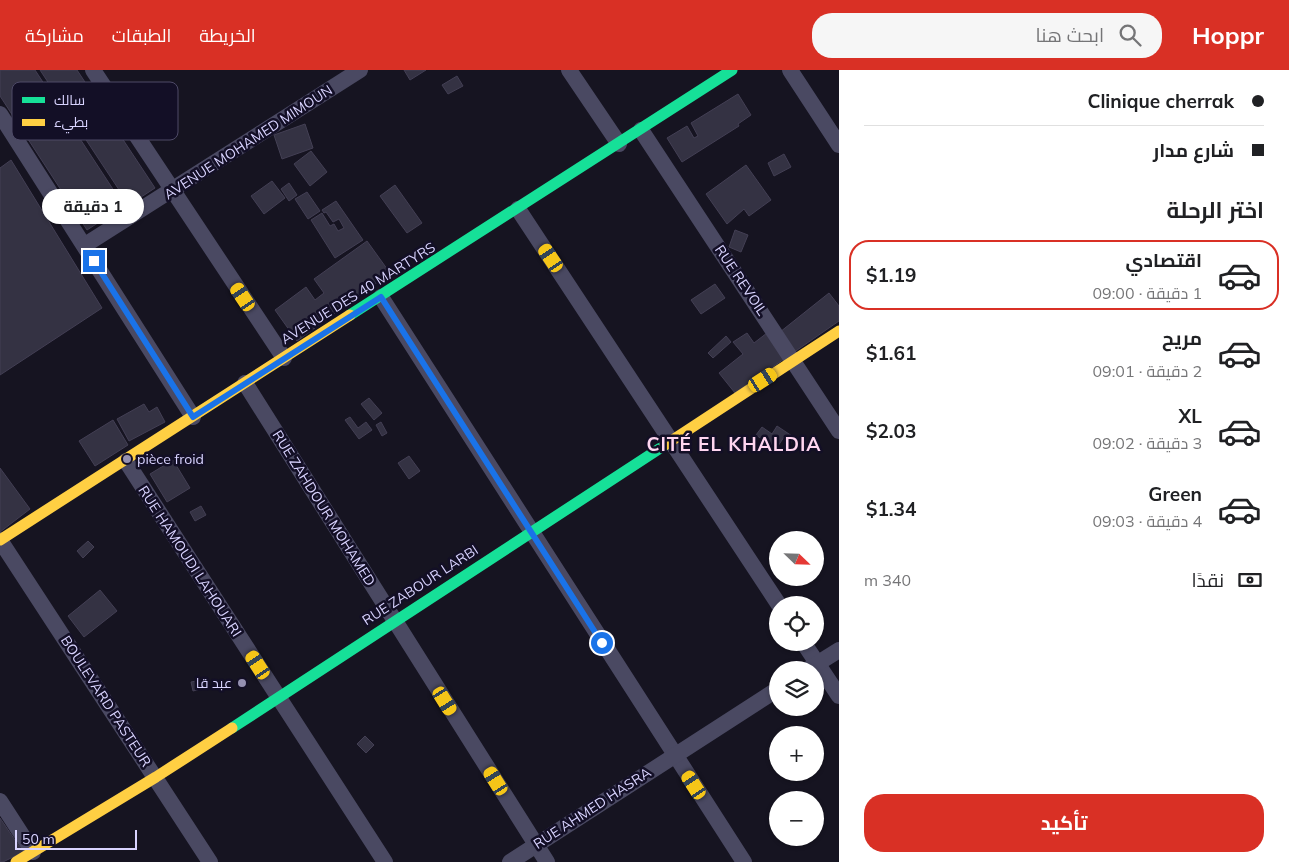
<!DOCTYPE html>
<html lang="ar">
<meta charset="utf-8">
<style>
body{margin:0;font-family:Mulish,Cairo,sans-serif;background:#f6f6f6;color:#202124;direction:rtl;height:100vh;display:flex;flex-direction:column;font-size:19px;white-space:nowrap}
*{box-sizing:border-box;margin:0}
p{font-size:16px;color:#757577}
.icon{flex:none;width:28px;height:28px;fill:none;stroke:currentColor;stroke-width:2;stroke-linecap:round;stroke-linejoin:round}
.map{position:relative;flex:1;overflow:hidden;direction:ltr}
.side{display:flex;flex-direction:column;background:#fff;width:450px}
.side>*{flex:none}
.top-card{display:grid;align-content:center;height:110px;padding:0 25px;background:#fff}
.needle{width:32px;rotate:113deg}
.controls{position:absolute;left:769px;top:461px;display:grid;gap:10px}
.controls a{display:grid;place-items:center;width:55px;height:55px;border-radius:50%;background:#fff;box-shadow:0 1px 4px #0004;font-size:25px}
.scale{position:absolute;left:15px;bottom:12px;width:122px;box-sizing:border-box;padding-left:5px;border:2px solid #d9d4ff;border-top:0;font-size:14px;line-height:18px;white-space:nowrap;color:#d9d4ff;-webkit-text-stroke:4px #130f26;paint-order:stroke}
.end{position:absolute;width:22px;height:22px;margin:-11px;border:6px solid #1a73e8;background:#fff;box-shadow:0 0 0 2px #fff}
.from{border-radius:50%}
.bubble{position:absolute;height:35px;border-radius:18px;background:#fff;box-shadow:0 1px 4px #0004;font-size:16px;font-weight:700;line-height:35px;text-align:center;direction:rtl}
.car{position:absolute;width:15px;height:30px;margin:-15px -8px;border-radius:6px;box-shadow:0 0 4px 1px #0007;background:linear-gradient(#f5c518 24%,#345 0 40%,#f5c518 0 76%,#345 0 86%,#f5c518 0)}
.top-card b{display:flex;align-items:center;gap:18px;height:48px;font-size:19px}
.top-card b+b{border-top:1px solid #e0e0e0}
.top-card i{width:12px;height:12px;background:#202124}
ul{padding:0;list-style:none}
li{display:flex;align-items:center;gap:15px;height:70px;margin:0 10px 8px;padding:0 15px;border:2px solid transparent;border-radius:20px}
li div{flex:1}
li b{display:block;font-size:19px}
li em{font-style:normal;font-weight:700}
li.on{border-color:#d93025}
li>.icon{width:45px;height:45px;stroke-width:1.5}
h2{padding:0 25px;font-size:22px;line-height:60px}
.pay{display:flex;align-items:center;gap:12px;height:55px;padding:0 25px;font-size:19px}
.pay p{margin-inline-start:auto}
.cta{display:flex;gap:10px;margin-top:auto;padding:10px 25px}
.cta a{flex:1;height:58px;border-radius:20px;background:#d93025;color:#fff;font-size:20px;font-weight:700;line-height:58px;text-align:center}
header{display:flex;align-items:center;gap:30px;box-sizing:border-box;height:70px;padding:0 25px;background:#d93025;color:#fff}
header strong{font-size:24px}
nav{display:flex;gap:28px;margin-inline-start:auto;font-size:18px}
.search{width:350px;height:45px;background:#f6f6f6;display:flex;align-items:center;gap:12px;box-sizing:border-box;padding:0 18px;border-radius:20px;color:#757577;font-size:19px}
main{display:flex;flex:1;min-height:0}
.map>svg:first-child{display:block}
.building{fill:#343243;stroke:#433f54}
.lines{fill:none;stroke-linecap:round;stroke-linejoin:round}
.street{stroke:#4a4962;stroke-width:16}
.fast{stroke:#16e098;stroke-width:11}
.slow{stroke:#ffcf43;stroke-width:11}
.route{stroke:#1a73e8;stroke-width:6}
.poi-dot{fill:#9591b1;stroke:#130f26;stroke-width:2}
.labels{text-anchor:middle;stroke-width:5;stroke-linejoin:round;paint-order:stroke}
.street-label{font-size:14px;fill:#d9d4ff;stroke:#130f26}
.poi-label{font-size:14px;fill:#d9d4ff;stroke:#130f26;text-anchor:start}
.district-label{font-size:19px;font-weight:bold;letter-spacing:1px;fill:#ffd6f0;stroke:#130f26}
.key{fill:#130f26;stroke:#4e4a67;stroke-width:1}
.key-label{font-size:14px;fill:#d9d4ff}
</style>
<header>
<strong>Hoppr</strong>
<div class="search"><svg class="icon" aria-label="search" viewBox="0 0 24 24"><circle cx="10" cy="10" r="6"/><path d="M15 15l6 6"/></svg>ابحث هنا</div>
<nav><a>الخريطة</a><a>الطبقات</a><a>مشاركة</a></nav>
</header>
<main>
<section class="side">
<div class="top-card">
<b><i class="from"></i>Clinique cherrak</b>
<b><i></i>شارع مدار</b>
</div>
<h2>اختر الرحلة</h2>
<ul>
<li class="on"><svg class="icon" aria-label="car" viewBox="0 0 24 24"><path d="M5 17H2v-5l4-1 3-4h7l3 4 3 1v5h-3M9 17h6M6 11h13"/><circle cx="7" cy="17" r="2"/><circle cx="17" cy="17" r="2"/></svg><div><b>اقتصادي</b><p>1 دقيقة · 09:00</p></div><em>$1.19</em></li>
<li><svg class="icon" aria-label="car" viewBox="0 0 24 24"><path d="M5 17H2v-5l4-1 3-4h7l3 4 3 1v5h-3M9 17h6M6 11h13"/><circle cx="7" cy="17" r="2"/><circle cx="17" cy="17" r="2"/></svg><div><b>مريح</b><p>2 دقيقة · 09:01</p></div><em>$1.61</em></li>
<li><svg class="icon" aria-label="car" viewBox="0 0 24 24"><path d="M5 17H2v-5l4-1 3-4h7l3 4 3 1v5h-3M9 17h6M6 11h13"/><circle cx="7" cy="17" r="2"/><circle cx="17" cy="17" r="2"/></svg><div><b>XL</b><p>3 دقيقة · 09:02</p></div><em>$2.03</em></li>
<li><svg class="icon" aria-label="car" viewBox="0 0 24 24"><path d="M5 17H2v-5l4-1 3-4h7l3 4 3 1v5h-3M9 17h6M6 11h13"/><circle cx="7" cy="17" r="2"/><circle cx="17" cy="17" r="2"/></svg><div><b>Green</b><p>4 دقيقة · 09:03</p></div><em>$1.34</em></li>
</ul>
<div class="pay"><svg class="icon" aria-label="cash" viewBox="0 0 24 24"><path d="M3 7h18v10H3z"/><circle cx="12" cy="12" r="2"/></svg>نقدًا<p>340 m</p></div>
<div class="cta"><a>تأكيد</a></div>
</section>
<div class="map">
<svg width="839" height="792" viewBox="0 0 839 792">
<rect width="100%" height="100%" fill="#161421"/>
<!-- building -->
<g class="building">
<path d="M0,0H35L124,136L87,160L0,26Z"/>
<path d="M40,0H77L155,118L129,135Z"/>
<path d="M404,0H426L410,10Z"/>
<path d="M457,6L463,16L448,24L442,15Z"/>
<path d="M738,24L751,45L738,54L739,56L682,92L667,68L687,56L694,68L698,66L691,53Z"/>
<path d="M305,54L313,78L282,89L274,65Z"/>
<path d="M311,81L327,102L310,116L294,94Z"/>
<path d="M784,84L791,97L774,106L768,93Z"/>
<path d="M11,90L102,238L0,305V98Z"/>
<path d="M746,95L771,130L749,146L744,139L727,154L706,124Z"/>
<path d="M272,111L285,128L264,144L251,126Z"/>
<path d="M289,113L297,125L289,131L281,119Z"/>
<path d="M395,115L422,153L407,163L380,126Z"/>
<path d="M307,122L320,141L308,149L295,129Z"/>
<path d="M336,131L363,170L335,188L311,150L322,143L330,156L334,154L338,161L344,158L339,149L333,152L326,142L324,143L322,140Z"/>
<path d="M735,160L748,165L741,182L729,177Z"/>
<path d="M367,171L390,203L297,271L275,240L306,217L315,230L324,223L314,209Z"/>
<path d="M715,214L725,228L701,244L691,230Z"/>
<path d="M829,223L839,236V251L735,323L719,303L743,284L733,272L747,263L754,273L776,256L780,262Z"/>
<path d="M726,266L731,272L713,288L708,283Z"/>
<path d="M369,328L382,343L374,350L361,334Z"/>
<path d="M144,334L149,342L157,337L165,352L129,371L117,349Z"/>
<path d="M350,347L358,358L366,352L372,360L359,369L345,350Z"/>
<path d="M113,350L128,375L95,396L79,371Z"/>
<path d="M381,352L387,363L382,366L376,355Z"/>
<path d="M777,356L795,368L792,372L784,367L776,379L756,365L762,357L772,364Z"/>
<path d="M409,386L420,401L409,409L398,393Z"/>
<path d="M173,390L190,418L167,432L150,404Z"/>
<path d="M0,398L30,439L0,462Z"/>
<path d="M201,436L206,445L195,451L190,442Z"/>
<path d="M88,471L94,477L83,488L77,481Z"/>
<path d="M100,520L117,541L84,567L68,546Z"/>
<path d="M206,609L208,617L193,621L191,612Z"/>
<path d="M365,666L374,675L366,683L357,674Z"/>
<path d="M0,748L23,782L3,792H0Z"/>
</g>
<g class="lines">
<!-- street -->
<g class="street">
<path d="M93,0L284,288"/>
<path d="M569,0L619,74"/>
<path d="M790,0L839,75"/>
<path d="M0,44L193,347"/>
<path d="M641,60L839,361"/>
<path d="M518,139L779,535"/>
<path d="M85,175L360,0"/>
<path d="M381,227L744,792"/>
<path d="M245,313L547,792"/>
<path d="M126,391L385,792"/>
<path d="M0,470L210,792"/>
<path d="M803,572L839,626"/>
<path d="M807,600L839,580"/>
<path d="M0,731L33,782"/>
<path d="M510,792L778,619"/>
</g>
<!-- fast -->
<g class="fast">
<path d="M350,245L732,0"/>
<path d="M232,658L665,375"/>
</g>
<!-- slow -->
<g class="slow">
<path d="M665,375L839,261"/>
<path d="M0,470L350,245"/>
<path d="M16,792L156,707L232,658"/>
</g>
</g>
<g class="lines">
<!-- route -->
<path class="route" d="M94,191L193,347L381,227L602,573"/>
</g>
<!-- markers -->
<g class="poi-dot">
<circle cx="127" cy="389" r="5"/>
<circle cx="242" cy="613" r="5"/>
</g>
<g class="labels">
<!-- street labels -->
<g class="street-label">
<text transform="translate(248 72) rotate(-33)" y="5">AVENUE MOHAMED MIMOUN</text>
<text transform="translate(741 210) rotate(56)" y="5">RUE REVOIL</text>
<text transform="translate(358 223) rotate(-32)" y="5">AVENUE DES 40 MARTYRS</text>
<text transform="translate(324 438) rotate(58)" y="5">RUE ZAHDOUR MOHAMED</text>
<text transform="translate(190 491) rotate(57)" y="5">RUE HAMOUDI LAHOUARI</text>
<text transform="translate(420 515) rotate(-33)" y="5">RUE ZABOUR LARBI</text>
<text transform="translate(106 631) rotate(57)" y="5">BOULEVARD PASTEUR</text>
<text transform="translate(592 738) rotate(-33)" y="5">RUE AHMED HASRA</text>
</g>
<!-- poi labels -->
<g class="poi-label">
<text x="137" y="394">pièce froid</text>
<text x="232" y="618" text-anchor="end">عبد قا</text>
</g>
<!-- district labels -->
<g class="district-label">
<text x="734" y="381">CITÉ EL KHALDIA</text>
</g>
</g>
<!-- legend -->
<rect x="12" y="12" width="166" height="58" rx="8" class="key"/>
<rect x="22" y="27" width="23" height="6" fill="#16e098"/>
<rect x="22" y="49" width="23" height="7" fill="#ffcf43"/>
<g class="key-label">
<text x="54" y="35">سالك</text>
<text x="54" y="57">بطيء</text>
</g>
</svg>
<div class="controls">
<a><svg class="needle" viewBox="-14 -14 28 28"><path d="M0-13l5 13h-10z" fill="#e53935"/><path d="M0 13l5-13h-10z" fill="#757577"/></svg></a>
<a><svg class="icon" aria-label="locate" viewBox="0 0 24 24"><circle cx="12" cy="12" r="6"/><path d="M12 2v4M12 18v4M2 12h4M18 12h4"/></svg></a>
<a><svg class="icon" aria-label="layers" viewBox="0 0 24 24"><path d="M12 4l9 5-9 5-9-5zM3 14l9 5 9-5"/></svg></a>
<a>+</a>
<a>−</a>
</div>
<div class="scale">50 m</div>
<i class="end from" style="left:602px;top:573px"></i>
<i class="end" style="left:94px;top:191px"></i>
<div class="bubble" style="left:42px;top:119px;width:102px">1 دقيقة</div>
<i class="car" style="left:551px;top:188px;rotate:326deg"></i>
<i class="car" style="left:243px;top:227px;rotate:326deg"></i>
<i class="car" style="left:763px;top:310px;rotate:57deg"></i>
<i class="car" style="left:258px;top:595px;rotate:327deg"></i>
<i class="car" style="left:445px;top:631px;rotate:148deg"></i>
<i class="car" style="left:496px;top:711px;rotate:328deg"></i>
<i class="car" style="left:694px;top:715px;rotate:327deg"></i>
</div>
</main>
